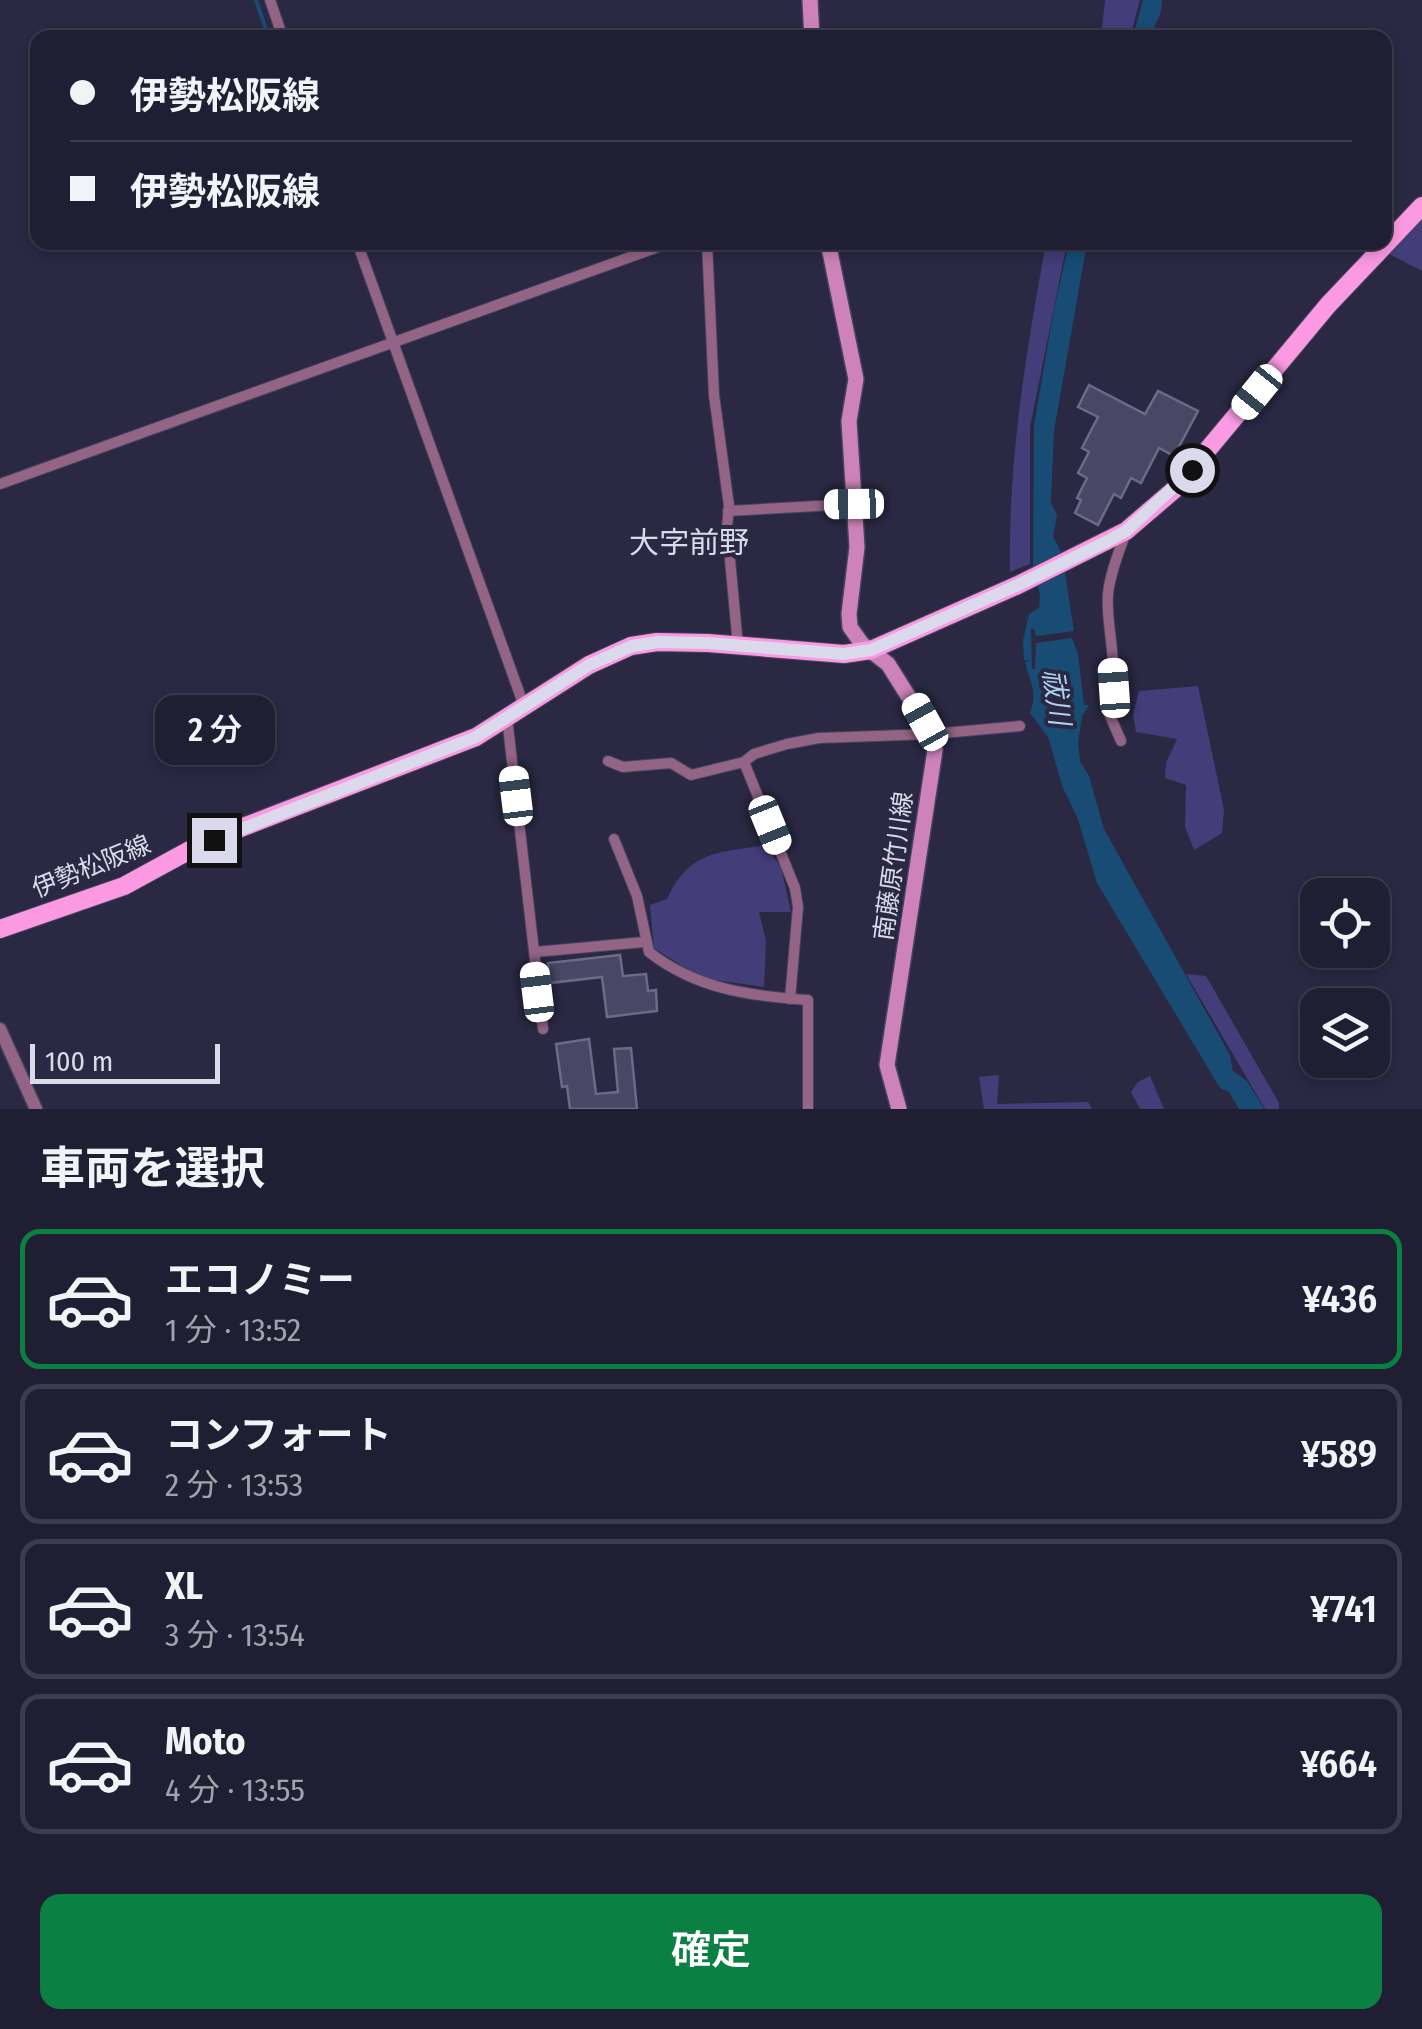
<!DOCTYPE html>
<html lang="ja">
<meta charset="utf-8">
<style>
body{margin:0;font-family:"Fira Sans Condensed","Noto Sans JP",sans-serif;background:#2d2b3e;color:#f1f3f6;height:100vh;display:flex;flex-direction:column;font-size:38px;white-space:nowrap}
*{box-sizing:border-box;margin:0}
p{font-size:32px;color:#a2a2ac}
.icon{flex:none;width:55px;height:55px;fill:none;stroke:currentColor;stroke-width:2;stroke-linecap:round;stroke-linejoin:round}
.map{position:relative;height:1109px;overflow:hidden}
.details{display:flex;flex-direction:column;background:#201e32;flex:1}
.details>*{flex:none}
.hud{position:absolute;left:30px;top:30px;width:1362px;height:220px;border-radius:20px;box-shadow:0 5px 15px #0003,0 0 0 2px #3d3c4d;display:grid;align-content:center;height:220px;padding:0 40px;background:#201e32}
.tools{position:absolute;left:1300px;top:878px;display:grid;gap:20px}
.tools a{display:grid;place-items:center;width:90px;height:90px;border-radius:20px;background:#201e32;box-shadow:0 5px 15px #0003,0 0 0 2px #3d3c4d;font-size:50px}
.scale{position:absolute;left:30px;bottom:25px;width:190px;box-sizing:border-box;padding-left:10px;border:5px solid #dadaec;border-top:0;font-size:28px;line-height:35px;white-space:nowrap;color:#dadaec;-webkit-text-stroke:8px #2a2843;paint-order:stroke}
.end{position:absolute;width:45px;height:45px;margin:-22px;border:12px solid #dadaec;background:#111;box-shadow:0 0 0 5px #111}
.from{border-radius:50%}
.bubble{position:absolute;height:70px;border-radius:20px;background:#201e32;box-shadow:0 5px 15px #0003,0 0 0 2px #3d3c4d;font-size:32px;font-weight:600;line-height:70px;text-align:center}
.car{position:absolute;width:30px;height:60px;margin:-30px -15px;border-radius:12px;box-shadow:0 0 8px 2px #0007;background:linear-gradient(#fff 24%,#345 0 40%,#fff 0 76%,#345 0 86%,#fff 0)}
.hud b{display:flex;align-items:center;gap:35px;height:95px;font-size:38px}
.hud b+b{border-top:2px solid #3d3c4d}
.hud i{width:25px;height:25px;background:#f1f3f6}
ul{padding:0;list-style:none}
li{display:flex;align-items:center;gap:30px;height:140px;margin:0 20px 15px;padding:0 20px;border:5px solid #3d3c4d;border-radius:20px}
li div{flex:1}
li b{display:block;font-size:38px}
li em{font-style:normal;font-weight:600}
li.on{border-color:#0b8043}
li>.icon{width:90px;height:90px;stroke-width:1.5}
h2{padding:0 40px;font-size:45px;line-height:120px}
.primary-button{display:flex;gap:20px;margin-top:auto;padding:20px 40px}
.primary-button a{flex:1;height:115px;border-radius:20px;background:#0b8043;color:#fff;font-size:40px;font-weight:600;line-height:115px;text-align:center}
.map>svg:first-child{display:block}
.green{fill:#433d79}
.water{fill:#184c75}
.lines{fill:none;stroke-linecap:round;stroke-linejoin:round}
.stream{stroke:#184c75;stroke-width:4}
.building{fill:#484764;stroke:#6b6a89;stroke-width:2.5}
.minor-casing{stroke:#46445e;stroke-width:12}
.tertiary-casing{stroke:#46445e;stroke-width:15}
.secondary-casing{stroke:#46445e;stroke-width:18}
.primary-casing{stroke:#46445e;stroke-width:20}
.minor{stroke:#936486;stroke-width:10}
.tertiary{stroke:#936486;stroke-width:12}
.secondary{stroke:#cd83ba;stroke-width:15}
.primary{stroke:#fb9ae2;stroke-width:18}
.route{stroke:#dadaec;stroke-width:12}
.labels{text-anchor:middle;stroke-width:8;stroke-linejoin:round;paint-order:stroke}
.street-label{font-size:25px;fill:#dadaec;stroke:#2a2843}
.water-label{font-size:28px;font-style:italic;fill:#afd0ef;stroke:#2a2843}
.quarter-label{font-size:30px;fill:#dadaec;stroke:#2a2843}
</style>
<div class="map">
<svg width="1422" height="1109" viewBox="0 0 1422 1109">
<rect width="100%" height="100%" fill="#2a2843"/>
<!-- green -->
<g class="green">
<path d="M1105,0H1140L1130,37H1101Z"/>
<path d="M1422,215V271L1387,253Z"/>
<path d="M1046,243H1067L1030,427V564L1010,572C1008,460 1026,352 1046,243Z"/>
<path d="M1198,686L1224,810L1222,833L1194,850L1185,827L1186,785L1165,778L1166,763L1177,739L1136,732L1133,715L1139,691Z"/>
<path d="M765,845L781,867L791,912H759L766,941L764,987L701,978L654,948L650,905L667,899C690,850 717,853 765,845Z"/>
<path d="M1186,974L1206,976L1279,1103V1109H1265Z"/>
<path d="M999,1075L997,1104L1088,1102L1092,1109H984L979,1077Z"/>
<path d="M1150,1076L1164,1109H1140L1131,1092L1138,1082Z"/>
</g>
<!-- water -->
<g class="water">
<path d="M1143,0H1162L1161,12L1150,37H1133Z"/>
<path d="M1069,243H1087L1054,431L1051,503L1057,515L1053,536L1062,554L1074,631L1036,636L1034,629H1031L1032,669H1035L1036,643L1072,638L1078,654L1084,705H1089L1082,716L1078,743L1080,761L1089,776L1104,829L1230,1055L1233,1071L1247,1081L1264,1109H1239L1229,1092L1220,1088L1097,883L1078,819L1063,788L1048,737L1030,713C1038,692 1030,682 1025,662L1031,661L1024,660L1023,640L1029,614L1039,608L1040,594L1033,569L1034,425L1054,309Z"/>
</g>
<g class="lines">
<!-- stream -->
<path class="stream" d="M256,0L269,38"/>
</g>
<!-- building -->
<g class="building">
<path d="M1089,385L1145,414L1158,391L1198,411L1174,456L1159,448L1141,483L1131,478L1121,498L1114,494L1098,525L1075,513L1081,500L1077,498L1087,478L1078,473L1089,452L1082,448L1098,417L1078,407Z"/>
<path d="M620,955L623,976L646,974L648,991L656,990L657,1011L607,1017L602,977L550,983L548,963Z"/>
<path d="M589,1039L596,1094L618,1092L614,1049L631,1048L637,1109H570L567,1086L562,1087L556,1044Z"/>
</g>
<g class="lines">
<defs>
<g id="minor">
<path d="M270,0L283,38"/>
<path d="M357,242L524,706"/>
<path d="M707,242L714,395L729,506L727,527L738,646"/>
<path d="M0,484L672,242"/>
<path d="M728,511L854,504"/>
<path d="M507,718L543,1029"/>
<path d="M1121,741L1105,704C1123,672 1105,630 1108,594C1110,573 1119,552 1126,532"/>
<path d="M608,761L623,767L671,763L691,775L744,762L754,754L787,744L819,738L932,734L1020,726"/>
<path d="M744,762L795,888L798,907L790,999"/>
<path d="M614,839L637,896L649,952C696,989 750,996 808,1000V1109"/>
<path d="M535,952L644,942"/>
</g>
<path id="tertiary" d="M0,1029L36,1109"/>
<g id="secondary">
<path d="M810,0L812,38"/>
<path d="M828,242L856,379L849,421L857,547L849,614L850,627L862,644L888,664L932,734L935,750L887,1065L899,1109"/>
</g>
<path id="primary" d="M0,929L124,886L190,850L238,829L476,737L589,665L631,646L657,642L708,643L844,654L871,650L1018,585L1126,531L1175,489L1328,305L1422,206"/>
</defs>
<!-- minor casing -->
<use href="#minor" class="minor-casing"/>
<!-- tertiary casing -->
<use href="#tertiary" class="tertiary-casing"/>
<!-- secondary casing -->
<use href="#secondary" class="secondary-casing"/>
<!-- primary casing -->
<use href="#primary" class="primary-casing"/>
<!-- minor -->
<use href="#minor" class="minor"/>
<!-- tertiary -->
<use href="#tertiary" class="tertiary"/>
<!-- secondary -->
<use href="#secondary" class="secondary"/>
<!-- primary -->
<use href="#primary" class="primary"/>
</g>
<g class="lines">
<!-- route -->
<path class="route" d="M214,840L476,737L589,665L632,646L658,642L708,643L844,654L871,650L1018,585L1108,541L1126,531L1192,470"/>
</g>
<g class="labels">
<!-- street labels -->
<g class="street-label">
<text transform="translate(91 866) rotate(-22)" y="9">伊勢松阪線</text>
<text transform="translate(893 866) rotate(-82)" y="9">南藤原竹川線</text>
</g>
<!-- water labels -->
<g class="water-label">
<text transform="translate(1057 697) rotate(82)" y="10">祓川</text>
</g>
<!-- quarter labels -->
<g class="quarter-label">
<text x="689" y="553">大字前野</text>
</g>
</g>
</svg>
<div class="tools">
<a><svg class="icon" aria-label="locate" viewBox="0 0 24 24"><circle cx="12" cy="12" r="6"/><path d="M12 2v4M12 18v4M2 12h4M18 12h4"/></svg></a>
<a><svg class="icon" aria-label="layers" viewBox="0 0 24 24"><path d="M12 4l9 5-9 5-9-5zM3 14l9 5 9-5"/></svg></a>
</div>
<div class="scale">100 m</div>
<i class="end from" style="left:1192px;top:470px"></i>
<i class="end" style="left:214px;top:840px"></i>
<div class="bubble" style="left:155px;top:695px;width:120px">2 分</div>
<i class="car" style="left:1257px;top:392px;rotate:219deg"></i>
<i class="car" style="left:854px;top:504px;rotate:269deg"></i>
<i class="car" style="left:1114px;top:688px;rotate:356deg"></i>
<i class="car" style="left:925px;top:722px;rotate:331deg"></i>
<i class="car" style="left:516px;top:796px;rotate:353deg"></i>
<i class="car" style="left:770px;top:825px;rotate:158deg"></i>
<i class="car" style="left:537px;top:992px;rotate:353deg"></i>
<div class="hud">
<b><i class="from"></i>伊勢松阪線</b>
<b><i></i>伊勢松阪線</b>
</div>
</div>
<section class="details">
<h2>車両を選択</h2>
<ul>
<li class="on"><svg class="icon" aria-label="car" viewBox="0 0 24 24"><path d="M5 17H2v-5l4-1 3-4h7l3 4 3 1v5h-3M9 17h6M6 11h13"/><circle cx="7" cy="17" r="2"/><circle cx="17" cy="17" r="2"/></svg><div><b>エコノミー</b><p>1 分 · 13:52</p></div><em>¥436</em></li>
<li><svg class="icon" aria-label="car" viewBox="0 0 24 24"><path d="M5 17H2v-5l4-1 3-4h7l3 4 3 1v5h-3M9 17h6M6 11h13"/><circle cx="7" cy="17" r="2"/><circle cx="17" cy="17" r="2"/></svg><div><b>コンフォート</b><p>2 分 · 13:53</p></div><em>¥589</em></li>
<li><svg class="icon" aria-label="car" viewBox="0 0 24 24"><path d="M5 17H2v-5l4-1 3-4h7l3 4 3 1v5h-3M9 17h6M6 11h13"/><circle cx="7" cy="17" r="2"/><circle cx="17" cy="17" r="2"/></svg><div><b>XL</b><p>3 分 · 13:54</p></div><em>¥741</em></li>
<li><svg class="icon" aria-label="car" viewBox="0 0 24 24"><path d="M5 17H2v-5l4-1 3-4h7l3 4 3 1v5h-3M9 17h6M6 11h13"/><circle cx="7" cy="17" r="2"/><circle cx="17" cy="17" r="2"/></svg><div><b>Moto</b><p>4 分 · 13:55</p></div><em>¥664</em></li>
</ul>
<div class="primary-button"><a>確定</a></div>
</section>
